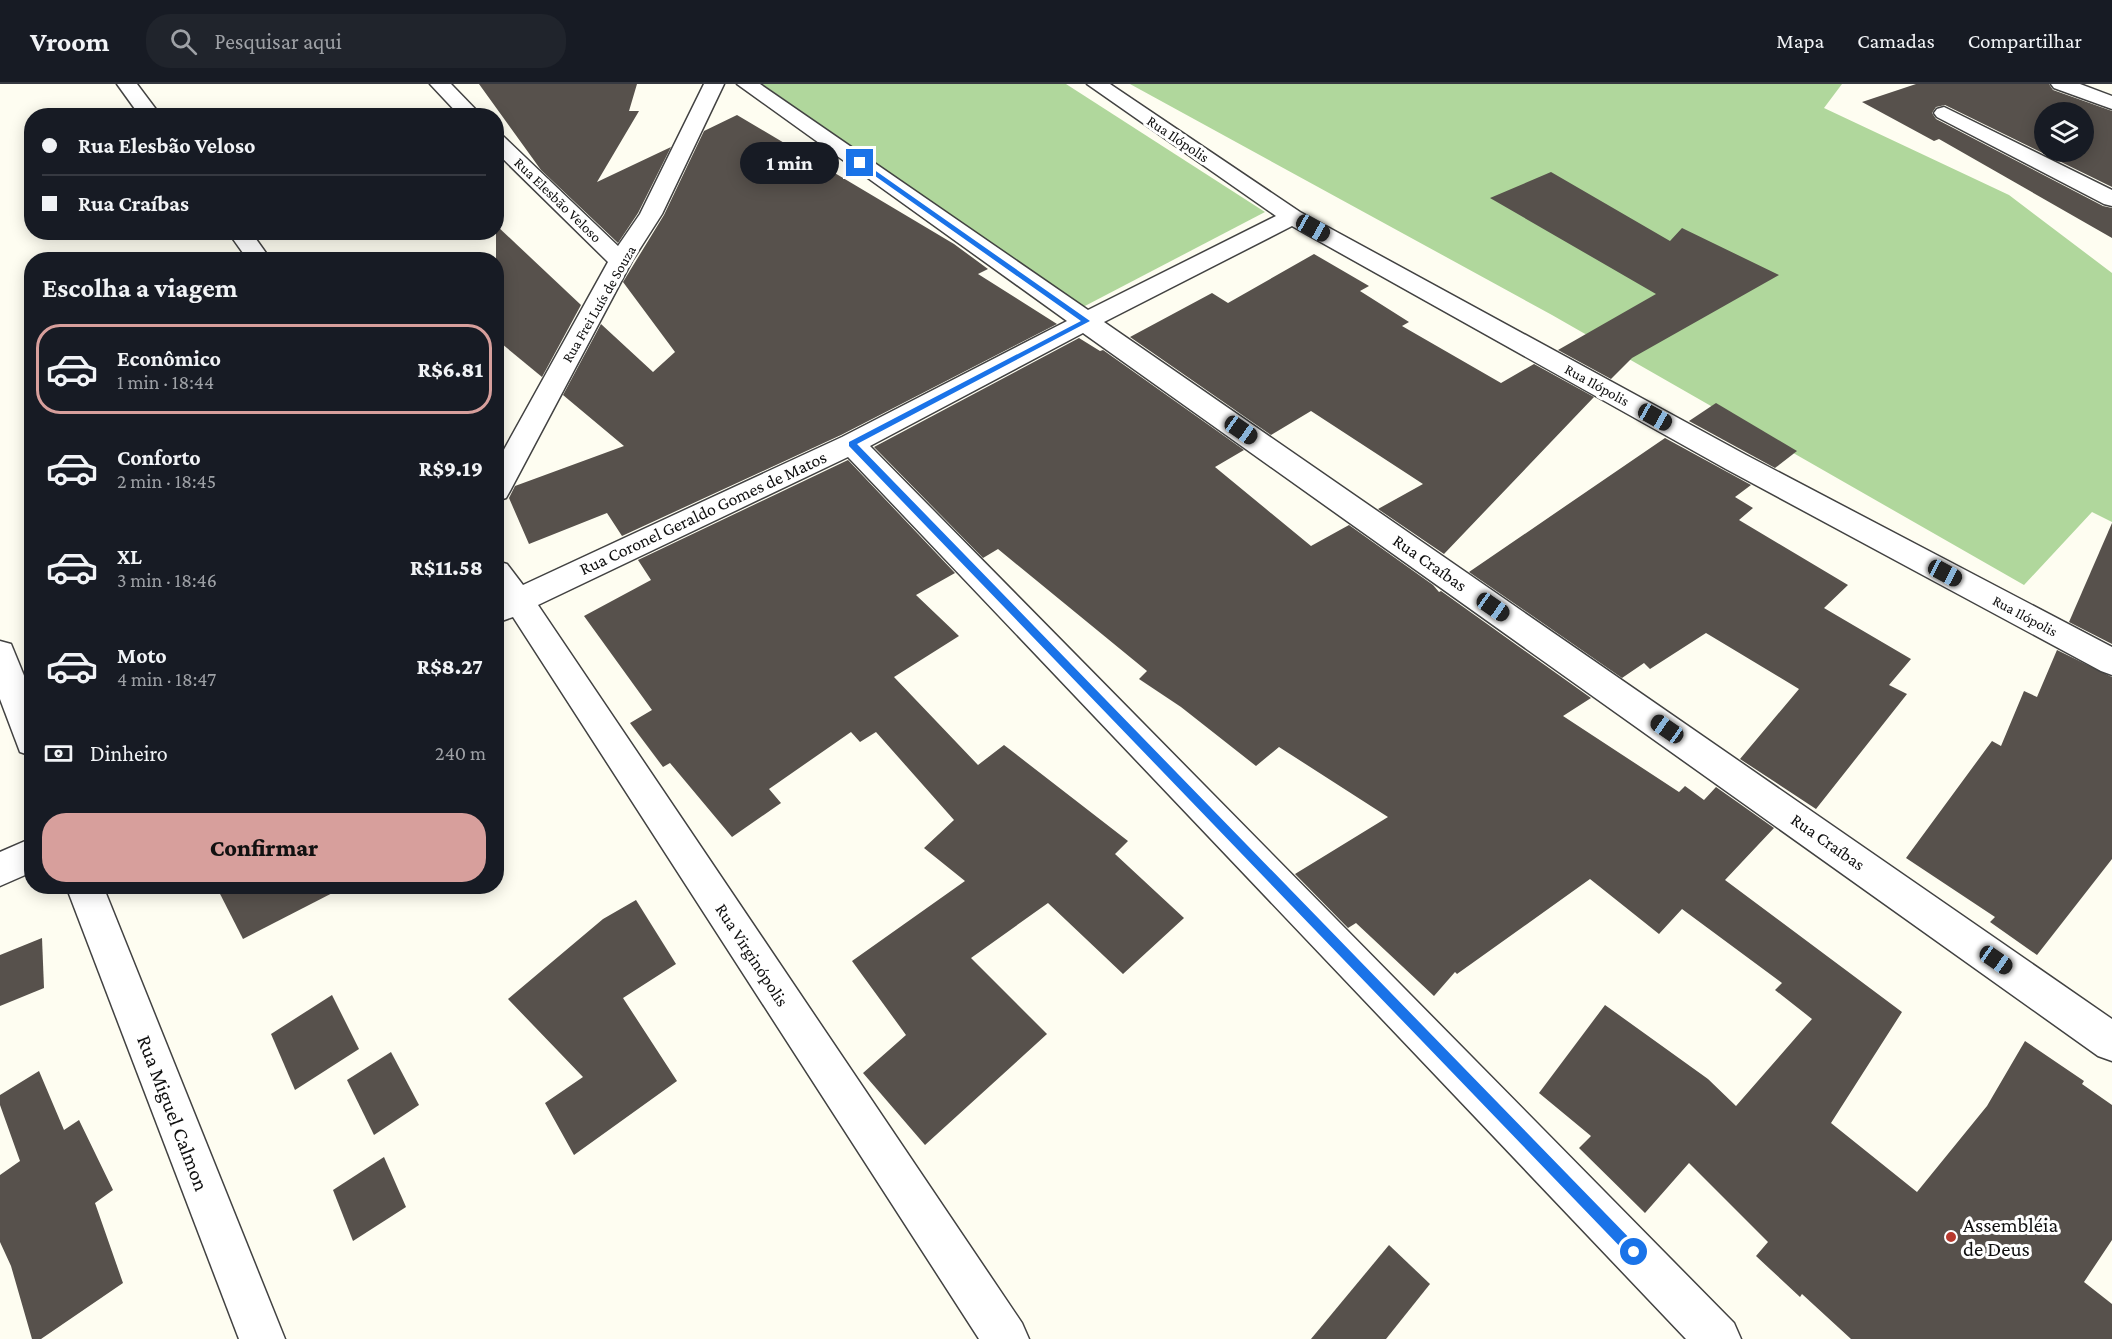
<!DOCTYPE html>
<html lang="pt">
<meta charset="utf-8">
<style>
body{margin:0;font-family:"Crimson Pro",serif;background:#20242c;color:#f1f3f6;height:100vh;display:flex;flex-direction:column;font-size:22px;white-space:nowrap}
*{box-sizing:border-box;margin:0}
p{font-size:20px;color:#9ea1a6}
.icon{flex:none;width:33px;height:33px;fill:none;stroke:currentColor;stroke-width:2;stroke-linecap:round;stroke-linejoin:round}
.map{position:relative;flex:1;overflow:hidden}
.panel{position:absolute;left:24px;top:168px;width:480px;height:642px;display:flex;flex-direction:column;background:#171b24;border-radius:24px;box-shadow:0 3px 15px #0003}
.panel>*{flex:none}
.top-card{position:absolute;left:24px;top:24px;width:480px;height:132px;border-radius:24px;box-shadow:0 3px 15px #0003;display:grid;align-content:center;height:132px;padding:0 18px;background:#171b24}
.fabs{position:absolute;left:2034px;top:18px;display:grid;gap:12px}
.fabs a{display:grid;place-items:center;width:60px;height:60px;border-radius:50%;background:#171b24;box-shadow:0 3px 15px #0003;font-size:30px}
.end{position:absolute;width:27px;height:27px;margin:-14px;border:8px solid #1a73e8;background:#fff;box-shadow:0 0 0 3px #fff}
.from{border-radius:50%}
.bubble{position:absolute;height:42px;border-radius:21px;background:#171b24;box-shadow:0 3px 15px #0003;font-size:20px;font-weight:800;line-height:42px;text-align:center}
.car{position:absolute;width:18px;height:36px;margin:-18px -9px;border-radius:8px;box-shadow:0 0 4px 2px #0007;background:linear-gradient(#222 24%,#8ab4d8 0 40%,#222 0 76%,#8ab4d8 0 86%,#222 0)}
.top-card b{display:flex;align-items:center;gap:21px;height:57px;font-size:22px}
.top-card b+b{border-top:2px solid #363941}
.top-card i{width:15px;height:15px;background:#f1f3f6}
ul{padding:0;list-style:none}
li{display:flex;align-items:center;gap:18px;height:90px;margin:0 12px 9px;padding:0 6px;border:3px solid transparent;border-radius:24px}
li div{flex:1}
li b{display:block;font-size:22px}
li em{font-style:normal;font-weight:800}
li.active{border-color:#d79f9c}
li>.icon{width:54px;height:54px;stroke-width:1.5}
h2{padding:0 18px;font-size:27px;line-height:72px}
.pay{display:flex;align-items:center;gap:15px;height:66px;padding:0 18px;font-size:22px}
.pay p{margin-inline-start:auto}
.action{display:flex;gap:12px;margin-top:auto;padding:12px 18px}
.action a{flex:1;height:69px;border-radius:24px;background:#d79f9c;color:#111;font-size:24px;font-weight:800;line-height:69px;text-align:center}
header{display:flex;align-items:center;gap:36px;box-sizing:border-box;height:84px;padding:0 30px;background:#171b24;border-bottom:2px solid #363941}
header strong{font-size:28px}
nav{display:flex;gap:33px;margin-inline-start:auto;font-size:21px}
.search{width:420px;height:54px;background:#20242c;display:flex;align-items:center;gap:15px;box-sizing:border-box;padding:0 21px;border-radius:24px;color:#9ea1a6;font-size:22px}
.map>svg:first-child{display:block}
.forest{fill:#b0d79c}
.building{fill:#57514c;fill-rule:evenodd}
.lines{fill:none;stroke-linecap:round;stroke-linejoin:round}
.street-casing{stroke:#424242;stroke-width:3}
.street{fill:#fff;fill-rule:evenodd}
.route{fill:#1a73e8}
.poi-dot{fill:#b7392e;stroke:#fff;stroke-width:2}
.labels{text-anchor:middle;stroke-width:6;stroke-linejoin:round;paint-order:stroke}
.far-street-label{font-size:15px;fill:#0f0f0f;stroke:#fff}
.street-label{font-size:18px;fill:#0f0f0f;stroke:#fff}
.near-street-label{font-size:21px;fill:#0f0f0f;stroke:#fff}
.near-poi-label{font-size:21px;fill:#0f0f0f;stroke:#fff;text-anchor:start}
</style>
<header>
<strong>Vroom</strong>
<div class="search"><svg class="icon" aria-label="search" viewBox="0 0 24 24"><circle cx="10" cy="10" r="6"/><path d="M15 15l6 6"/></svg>Pesquisar aqui</div>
<nav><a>Mapa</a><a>Camadas</a><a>Compartilhar</a></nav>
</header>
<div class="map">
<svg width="2112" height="1255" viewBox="0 0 2112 1255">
<rect width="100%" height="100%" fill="#fefdf1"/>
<!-- forest -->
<g class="forest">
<path d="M762,0H1066L1265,128L1083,223Z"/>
<path d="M1130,0H1842L1824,24L2009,111L2112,189V438L2092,428L2024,501L1552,231Z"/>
</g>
<!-- building -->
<g class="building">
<path d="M479,0H637L629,27H639L597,98L671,63L638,129L618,159L541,86Z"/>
<path d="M1916,0H2049L2053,6L2112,27V103L1945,21L1936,23L1932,29L1936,35L2103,122L2112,124V154L1939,55L1934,57L1862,18ZM2044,28H2084V68H2044Z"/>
<path d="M737,31L954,160L988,185L978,190L1057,240L841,351L622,452L607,429L529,460L509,414L515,402L624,362L563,311L601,240L653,288L675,268L623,198L664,131L704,47Z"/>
<path d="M1551,88L1670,157L1682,144L1779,191L1632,274L1611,295L1558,266L1656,210L1490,114Z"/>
<path d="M496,141L581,221L542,293L496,255Z"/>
<path d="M1314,170L1369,202L1360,207L1409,238L1402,242L1501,299L1534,280L1594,313L1444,470L1378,425L1423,400L1311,327L1271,351L1130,253L1212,209L1228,219Z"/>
<path d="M1079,254L1100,267L1103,266L1244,366L1215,383L1311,462L1349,441L1433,501L1439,508L1441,507L1591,614L1563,632L1679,708L1685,702L1704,716L1716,703L1774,744L1725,796L1902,928L1831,1039L1917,1108L1987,1022L2025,957L2084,997L2082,1000L2112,1021V1156L2084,1198L2112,1220V1255H1851L1802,1210L1800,1213L1756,1172L1768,1158L1689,1079L1645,1129L1579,1064L1591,1052L1539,1009L1605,921L1708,995L1736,1022L1812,935L1775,906L1782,899L1682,825L1659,850L1590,795L1457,890L1455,888L1434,912L1356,839L1348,844L1295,790L1388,733L1279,663L1256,682L1181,623L1139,595L1147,587L998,465L983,474L874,363Z"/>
<path d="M1716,319L1797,367L1775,384L1689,337Z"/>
<path d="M1665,354L1751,401L1735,413L1753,424L1739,436L1848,501L1824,524L1911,575L1889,601L1907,610L1816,725L1740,675L1799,605L1706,549L1650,585L1644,579L1622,594L1469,488Z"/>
<path d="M848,376L955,489L916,511L959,552L894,593L978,681L1004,661L1128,757L1115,770L1184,834L1123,890L1048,819L971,874L1047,950L925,1061L863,989L906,951L852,877L965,797L924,764L954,736L876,648L860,658L851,648L769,705L781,719L732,753L670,679L663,683L630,639L652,626L584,532L651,496L638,476Z"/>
<path d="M2112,439V560L2069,538Z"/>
<path d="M2057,566L2112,593V775L2037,871L1990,838L1995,833L1906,774L1992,657L2001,662L2024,607L2037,613Z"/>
<path d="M216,802H346L243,855Z"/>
<path d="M636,816L676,880L623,914L677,997L574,1071L545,1019L583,993L508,915L603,835Z"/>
<path d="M42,854L44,904L0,922V871Z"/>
<path d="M332,911L359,965L295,1006L271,950Z"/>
<path d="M391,968L419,1021L374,1051L347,996Z"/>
<path d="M39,987L64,1046L79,1036L113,1106L95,1119L123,1199L41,1255H32L11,1182L0,1158V1091L20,1077L0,1021V1011Z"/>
<path d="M384,1073L406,1123L353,1157L333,1106Z"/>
<path d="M1389,1161L1430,1200L1386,1255H1311Z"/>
</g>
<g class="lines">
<defs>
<g id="street">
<path d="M117,0H137L161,32H140Z"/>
<path d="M430,0H451L482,32H460Z"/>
<path d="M704,0H724L662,130L632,177L510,407L506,414L496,417V380L608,178L496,68V50L503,52L618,162L640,130Z"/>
<path d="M737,0H760L1088,226L1276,132L1087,0H1110L1300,128L1746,371L2112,563V591L2101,587L1726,385L1292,142L1104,238L2112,935V977L2098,972L1083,249L870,362L1734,1239L1741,1255H1686L848,373L538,521L1022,1239L1029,1255H979L513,533L496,539V477L507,480L523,501L842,353L1067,237Z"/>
<path d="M2051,0H2080L2112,12V25L2054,4Z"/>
<path d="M1944,23L2112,106V122L2104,120L1937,33L1934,29L1937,25Z"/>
<path d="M228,148H251L271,176H248Z"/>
<path d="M0,557L11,560L32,611V672L20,668L0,615Z"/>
<path d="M32,754V788L0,802V768Z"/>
<path d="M66,802H103L285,1255H239Z"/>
</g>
</defs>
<!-- street casing -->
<use href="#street" class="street-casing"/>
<!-- street -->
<use href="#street" class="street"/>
</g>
<!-- route -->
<path class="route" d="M858,78H863L1090,237L857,360L1639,1164L1641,1168L1639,1173L1634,1175L1630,1173L849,362V358L1081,237L858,80Z"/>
<!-- markers -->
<circle class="poi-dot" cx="1951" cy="1153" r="6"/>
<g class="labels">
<!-- far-street labels -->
<g class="far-street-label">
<text transform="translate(1178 55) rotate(34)" y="5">Rua Ilópolis</text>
<text transform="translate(558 116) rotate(44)" y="5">Rua Elesbão Veloso</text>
<text transform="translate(599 220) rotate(-60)" y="5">Rua Frei Luís de Souza</text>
<text transform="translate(1597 301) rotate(29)" y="5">Rua Ilópolis</text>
<text transform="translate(2025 532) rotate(28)" y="5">Rua Ilópolis</text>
</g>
<!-- street labels -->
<g class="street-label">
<text transform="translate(703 429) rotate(-25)" y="6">Rua Coronel Geraldo Gomes de Matos</text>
<text transform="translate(1430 479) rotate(35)" y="6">Rua Craíbas</text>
<text transform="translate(1828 758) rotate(35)" y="6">Rua Craíbas</text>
<text transform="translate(752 871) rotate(57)" y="6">Rua Virginópolis</text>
</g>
<!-- near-street labels -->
<g class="near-street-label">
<text transform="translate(173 1029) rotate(69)" y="7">Rua Miguel Calmon</text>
</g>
<!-- near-poi labels -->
<g class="near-poi-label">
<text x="1963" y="1148">Assembléia<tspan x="1963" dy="24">de Deus</tspan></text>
</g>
</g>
</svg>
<div class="fabs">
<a><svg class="icon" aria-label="layers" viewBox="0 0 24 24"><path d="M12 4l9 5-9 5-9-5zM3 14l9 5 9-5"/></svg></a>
</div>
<i class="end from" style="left:1634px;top:1168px"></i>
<i class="end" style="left:860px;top:79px"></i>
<div class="bubble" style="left:740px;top:58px;width:99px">1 min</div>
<i class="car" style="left:1313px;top:144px;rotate:119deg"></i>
<i class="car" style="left:1655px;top:333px;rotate:119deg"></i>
<i class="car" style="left:1241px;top:346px;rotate:125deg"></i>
<i class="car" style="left:1945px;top:489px;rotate:118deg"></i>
<i class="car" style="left:1493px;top:523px;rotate:125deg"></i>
<i class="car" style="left:1667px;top:645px;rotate:305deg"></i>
<i class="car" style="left:1996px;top:876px;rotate:125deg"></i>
<div class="top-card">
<b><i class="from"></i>Rua Elesbão Veloso</b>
<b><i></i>Rua Craíbas</b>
</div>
<section class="panel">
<h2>Escolha a viagem</h2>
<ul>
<li class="active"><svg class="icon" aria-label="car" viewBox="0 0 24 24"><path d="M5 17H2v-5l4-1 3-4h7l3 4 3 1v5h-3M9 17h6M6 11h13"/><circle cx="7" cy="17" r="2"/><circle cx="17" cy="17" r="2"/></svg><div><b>Econômico</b><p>1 min · 18:44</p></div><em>R$6.81</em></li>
<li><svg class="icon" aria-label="car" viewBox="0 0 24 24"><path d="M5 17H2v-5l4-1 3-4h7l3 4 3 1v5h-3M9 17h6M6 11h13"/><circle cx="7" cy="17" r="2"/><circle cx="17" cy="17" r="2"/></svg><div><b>Conforto</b><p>2 min · 18:45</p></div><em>R$9.19</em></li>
<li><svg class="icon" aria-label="car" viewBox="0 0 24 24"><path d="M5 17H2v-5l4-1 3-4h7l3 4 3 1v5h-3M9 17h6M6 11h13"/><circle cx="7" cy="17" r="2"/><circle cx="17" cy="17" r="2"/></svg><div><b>XL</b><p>3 min · 18:46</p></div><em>R$11.58</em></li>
<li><svg class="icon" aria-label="car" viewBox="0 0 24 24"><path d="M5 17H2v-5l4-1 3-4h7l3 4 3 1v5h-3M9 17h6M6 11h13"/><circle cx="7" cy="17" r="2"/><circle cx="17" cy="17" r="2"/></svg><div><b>Moto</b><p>4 min · 18:47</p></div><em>R$8.27</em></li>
</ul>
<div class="pay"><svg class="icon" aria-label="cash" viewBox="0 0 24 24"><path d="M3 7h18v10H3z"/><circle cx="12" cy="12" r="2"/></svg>Dinheiro<p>240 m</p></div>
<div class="action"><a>Confirmar</a></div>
</section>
</div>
